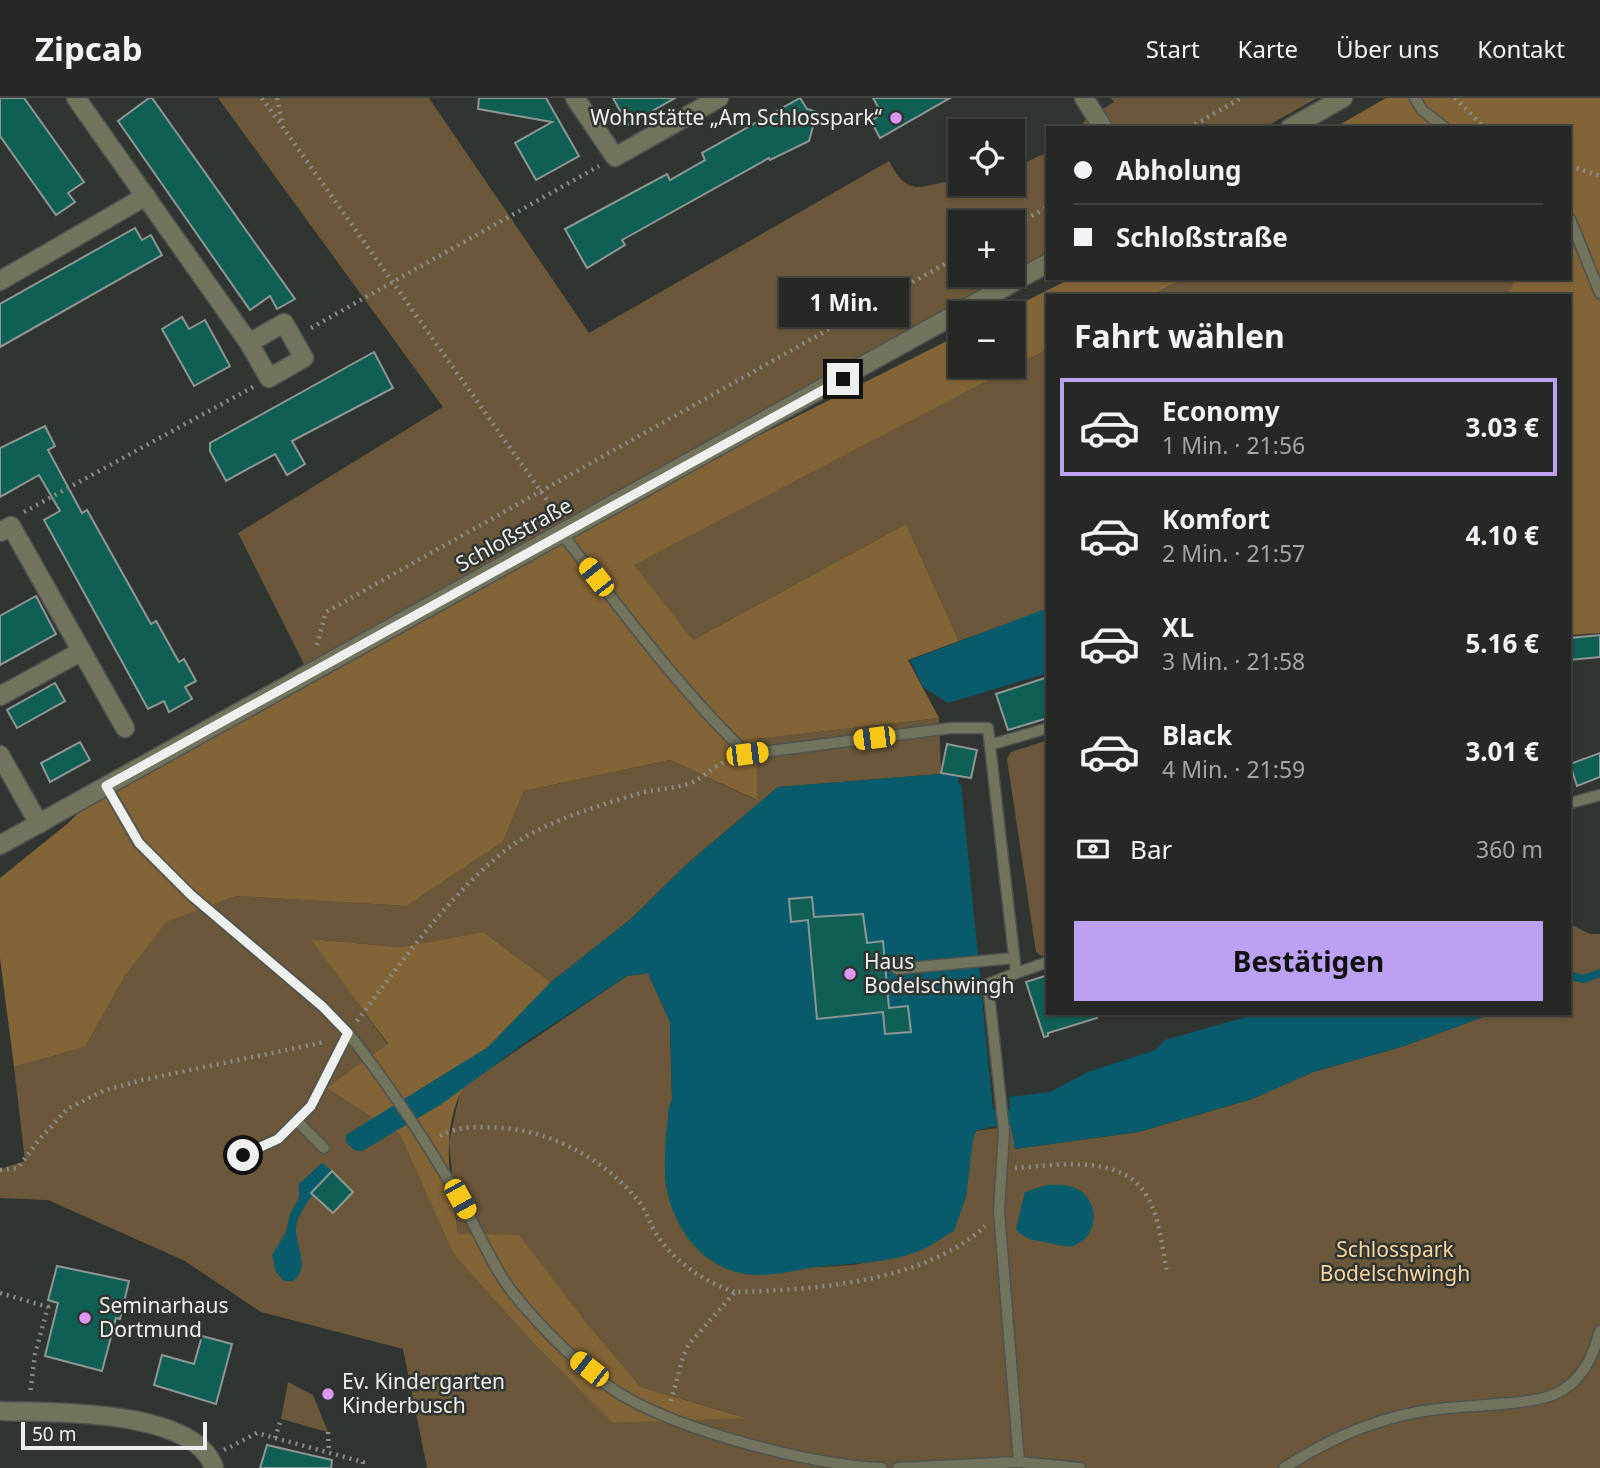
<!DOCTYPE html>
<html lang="de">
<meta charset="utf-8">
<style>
body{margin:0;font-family:"Noto Sans",sans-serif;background:#313432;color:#f1f3f6;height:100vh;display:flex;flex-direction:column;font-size:26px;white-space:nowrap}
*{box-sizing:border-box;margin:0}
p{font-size:23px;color:#a3a6a7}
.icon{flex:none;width:38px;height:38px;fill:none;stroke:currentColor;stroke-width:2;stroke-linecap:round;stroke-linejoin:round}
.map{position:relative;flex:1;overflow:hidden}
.side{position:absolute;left:1046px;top:196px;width:525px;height:721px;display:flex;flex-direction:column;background:#252825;border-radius:0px;box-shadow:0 2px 5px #0004,0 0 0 2px #424442}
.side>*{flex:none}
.hud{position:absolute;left:1046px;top:28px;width:525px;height:154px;border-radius:0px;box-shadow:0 2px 5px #0004,0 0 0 2px #424442;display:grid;align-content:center;height:154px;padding:0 28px;background:#252825}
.fabs{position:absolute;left:948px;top:21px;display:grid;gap:14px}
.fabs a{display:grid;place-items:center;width:77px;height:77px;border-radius:0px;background:#252825;box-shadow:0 2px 5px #0004,0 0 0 2px #424442;font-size:35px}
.scale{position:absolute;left:21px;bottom:18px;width:186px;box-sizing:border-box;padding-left:7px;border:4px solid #eef0ee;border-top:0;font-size:19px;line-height:24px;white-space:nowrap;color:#eef0ee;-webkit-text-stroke:5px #313531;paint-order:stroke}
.end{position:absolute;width:32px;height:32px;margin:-16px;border:9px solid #eef0ee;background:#111;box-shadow:0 0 0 4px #111}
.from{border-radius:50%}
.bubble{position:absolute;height:49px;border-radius:0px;background:#252825;box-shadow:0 2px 5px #0004,0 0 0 2px #424442;font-size:23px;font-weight:700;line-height:49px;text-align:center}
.car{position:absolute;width:21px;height:42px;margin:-21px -10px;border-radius:9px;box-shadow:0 0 5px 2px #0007;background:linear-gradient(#f5c518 24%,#345 0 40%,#f5c518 0 76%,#345 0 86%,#f5c518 0)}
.hud b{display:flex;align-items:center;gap:24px;height:66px;font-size:26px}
.hud b+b{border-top:2px solid #424442}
.hud i{width:18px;height:18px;background:#f1f3f6}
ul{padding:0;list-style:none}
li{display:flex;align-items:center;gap:21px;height:98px;margin:0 14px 10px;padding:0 14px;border:4px solid transparent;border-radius:0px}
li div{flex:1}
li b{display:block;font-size:26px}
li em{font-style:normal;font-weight:700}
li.selected{border-color:#bca0f2}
li>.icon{width:63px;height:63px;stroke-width:1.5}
h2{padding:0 28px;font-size:32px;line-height:84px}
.pay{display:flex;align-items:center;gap:18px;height:77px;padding:0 28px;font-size:26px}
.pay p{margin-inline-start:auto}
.button{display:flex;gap:14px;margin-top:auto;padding:14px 28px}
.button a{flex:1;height:80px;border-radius:0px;background:#bca0f2;color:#111;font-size:28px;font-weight:700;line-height:80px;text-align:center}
header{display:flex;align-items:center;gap:42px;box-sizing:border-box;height:98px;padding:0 35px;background:#252825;border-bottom:2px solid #424442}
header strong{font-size:33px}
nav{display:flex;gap:38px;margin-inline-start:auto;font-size:24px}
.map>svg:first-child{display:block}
.green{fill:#6b573a}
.forest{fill:#836436}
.water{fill:#075b6a}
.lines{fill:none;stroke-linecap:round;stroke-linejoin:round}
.stream{stroke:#075b6a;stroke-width:8}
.building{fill:#105f54;stroke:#8f9795;stroke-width:2}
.service-casing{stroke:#4f534f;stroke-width:13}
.minor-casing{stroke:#4f534f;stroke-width:21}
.tertiary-casing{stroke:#4f534f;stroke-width:21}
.path{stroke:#8a8d8a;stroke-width:4.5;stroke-dasharray:2 5;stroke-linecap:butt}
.service{stroke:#73745e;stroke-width:10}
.minor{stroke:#73745e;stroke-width:18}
.tertiary{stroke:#73745e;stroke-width:18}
.route{stroke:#eef0ee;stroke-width:9}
.poi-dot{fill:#de98f3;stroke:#313531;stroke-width:2.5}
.labels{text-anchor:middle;stroke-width:5;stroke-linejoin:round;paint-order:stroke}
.poi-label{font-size:21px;fill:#eef0ee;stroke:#313531;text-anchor:start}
.street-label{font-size:21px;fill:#eef0ee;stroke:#313531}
.park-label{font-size:21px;fill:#fcd59e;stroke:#313531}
</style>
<header>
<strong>Zipcab</strong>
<nav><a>Start</a><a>Karte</a><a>Über uns</a><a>Kontakt</a></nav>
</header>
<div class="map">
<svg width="1600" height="1370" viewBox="0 0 1600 1370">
<rect width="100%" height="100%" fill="#313531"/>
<!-- green -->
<g class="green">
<path d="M218,0H429L589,235L889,63C912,108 927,80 960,84C974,85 996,86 1013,86V70L1048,54V153L1013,174V124H961V177H1008L562,436L309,576L238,435L443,309Z"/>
<path d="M1111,0H1317L1264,30H1080L1086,21L1114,4Z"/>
<path d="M1184,180H1515L1510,191L1497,198H1151Z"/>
<path d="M1048,251V512L959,543L906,426L693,542L633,467Z"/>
<path d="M939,620L941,676L778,689L686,767L631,821L551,884L483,834L399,849L312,841L388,947L326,990L401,1036L453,1155L613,1325L743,1319L641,1289L581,1218L458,1137L449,1044L461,990L627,878L648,875L670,924L672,1002L669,1009L665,1072L666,1088L677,1121L820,1169L854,1167L920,1152L976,1033L1012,1028L1015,1051L1138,1034L1252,1001L1313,974L1404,948L1494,915H1570V826L1590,836H1600V1370H427L403,1251L261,1214L185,1163L48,1102L0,1100V1071L25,1063L14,969L85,949L125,878L165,824L236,798L407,808L503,744L524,693L670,662L756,702L757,641Z"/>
<path d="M1048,642V856L1042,858L1036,854L1007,661L1011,654Z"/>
<path d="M288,1284L313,1297L328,1334L281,1321Z"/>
</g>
<!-- forest -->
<g class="forest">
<path d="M1386,0H1600V535L1570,537V198H1497L1510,191L1515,180H1570V30H1334Z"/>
<path d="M1072,180H1184L1151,198H1048V251L634,467L693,542L906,426L959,543L908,562L939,620L757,641V702L670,662L524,693L503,744L407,808L236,798L166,824L125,878L85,949L14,969L0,860V780L67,726L106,688L562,436L961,236V268H1013V215H1002Z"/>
<path d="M483,834L551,884C507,933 452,973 449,1044C447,1074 455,1107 458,1136L519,1137L581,1218L641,1289L746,1320L613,1325L528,1239L453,1155L400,1036L326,990L388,946L311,841L399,849Z"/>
</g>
<!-- water -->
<g class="water">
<path d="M1048,510V575L948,605L923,589L910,562Z"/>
<path d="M941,676L959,678L958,685L961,686L993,1012H1010L1009,999L1050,994L1088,974L1155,952L1165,942L1260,915H1494L1404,948L1313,974L1252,1001L1138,1034L1015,1051L1011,1028L989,1029L976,1033L973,1042L966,1099L954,1133C943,1139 933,1147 921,1152C889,1166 851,1165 816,1169C796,1172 773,1178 753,1177C700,1173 666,1122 665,1073C664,1052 667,1030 669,1009L672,1002L670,924L648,875L627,878L529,942L440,1007L362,1053L354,1052L346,1044V1037L488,949L551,884L631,821L686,767L778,689Z"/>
<path d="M322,1065L332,1073C319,1090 299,1109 296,1130C295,1149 311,1169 293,1183H284L276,1174L272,1157L286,1134L290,1116L299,1100V1086Z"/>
<path d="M1047,1087C1054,1087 1062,1086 1069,1088C1100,1095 1103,1139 1072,1148C1066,1150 1057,1146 1050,1145C1035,1142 1027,1143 1016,1131L1025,1094Z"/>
</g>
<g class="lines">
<!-- stream -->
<path class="stream" d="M1570,878L1584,881L1600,875"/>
</g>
<!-- building -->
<g class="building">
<path d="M0,0H24L84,84L68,95L75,104L56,117L0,38Z"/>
<path d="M149,0H152L295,201L277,211L270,198L250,212L118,23Z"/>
<path d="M479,0H546L579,58L536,82L515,45L552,24L478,11Z"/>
<path d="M613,0H675L628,27Z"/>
<path d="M800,0L807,11L817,14L809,43L770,62L769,60L622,142L625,147L587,170L565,131L667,76L670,82L705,62L702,55Z"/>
<path d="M873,0H950L880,40L871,23L882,16Z"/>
<path d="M135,130L142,142L151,137L162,157L0,249V206Z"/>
<path d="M182,219L189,231L205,222L230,268L194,288L162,231Z"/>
<path d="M374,254L393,290L292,343L305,366L287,377L275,356L226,383L210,353V345Z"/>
<path d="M45,328L55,348L48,352L82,415L87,412L151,526L156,523L179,564L184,561L196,583L185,589L192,601L169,614L164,603L148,611L44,422L60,413L39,377L0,399V350Z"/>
<path d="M36,498L56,536L0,567V518Z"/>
<path d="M1600,537V559L1570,562V540Z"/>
<path d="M1048,579V620L1008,632L996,596Z"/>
<path d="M55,585L65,603L17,630L7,612Z"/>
<path d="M80,644L90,662L50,684L41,665Z"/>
<path d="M947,646L977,652L971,680L941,675Z"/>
<path d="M1600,655V679L1577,688L1570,666Z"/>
<path d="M812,799L814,819L863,816L867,845L883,843L889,910L908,908L911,934L885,936L883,914L817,921L808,822L791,824L789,801Z"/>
<path d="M1048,877V915H1096L1097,920L1048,935V938L1044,939L1026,884Z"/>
<path d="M332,1073L353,1094L333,1115L311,1095Z"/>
<path d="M57,1168L129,1183L120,1221L116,1220L102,1273L45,1258L58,1205L48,1202Z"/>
<path d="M202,1238L232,1246L216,1306L154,1287L162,1257L194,1266Z"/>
<path d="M267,1347L332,1362L331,1370H260Z"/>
</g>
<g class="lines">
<defs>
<g id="service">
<path d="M1415,0L1422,12L1445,30"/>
<path d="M1570,121L1600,195"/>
<path d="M562,436C621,511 678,590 747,656L951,630H988L1016,875L1048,864"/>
<path d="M990,647L1048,630"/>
<path d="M106,688L139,745L191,797L323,909L348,935L311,1008L278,1041L243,1057"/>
<path d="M1570,705L1600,697"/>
<path d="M897,871L1014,860"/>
<path d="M1016,875L988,886L1004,1033L999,1113L1019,1364"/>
<path d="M348,935C390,988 427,1045 461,1103C478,1132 492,1168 513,1195C539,1228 586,1275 622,1297C682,1333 811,1367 882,1370"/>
<path d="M297,1023L324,1050"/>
<path d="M898,1370L1019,1364L1080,1370"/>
<path d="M1284,1370C1330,1340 1384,1317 1438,1311C1466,1307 1532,1307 1555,1296C1582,1284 1593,1259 1600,1233"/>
</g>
<g id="minor">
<path d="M76,0L249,245L269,280L304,260L284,225L249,245"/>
<path d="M575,0L615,59L719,0"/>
<path d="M1084,0L1103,30"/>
<path d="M0,183L146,98"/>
<path d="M0,434L11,428L125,630"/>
<path d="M0,598L82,553"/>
<path d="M0,657L39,726"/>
<path d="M0,1313C51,1315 195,1310 214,1370"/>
</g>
<g id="tertiary">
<path d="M1290,30L1343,0"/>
<path d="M0,747L1048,165"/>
</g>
</defs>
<!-- service casing -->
<use href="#service" class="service-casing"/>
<!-- minor casing -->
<use href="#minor" class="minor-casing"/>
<!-- tertiary casing -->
<use href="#tertiary" class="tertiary-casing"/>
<!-- path -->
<g class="path">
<path d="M262,0L557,416"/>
<path d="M277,0L282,24"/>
<path d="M1455,0L1485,30"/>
<path d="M1189,30L1241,0"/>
<path d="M1570,68L1600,78"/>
<path d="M1013,128L1048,109"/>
<path d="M311,230L599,68"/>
<path d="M24,414L253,289"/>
<path d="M317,547L326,514L961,157"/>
<path d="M357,923C400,866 472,764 536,733C568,717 606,705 641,695C656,691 673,691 688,686C704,681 713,667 729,662"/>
<path d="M440,1038C459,1027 481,1029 503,1030C555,1034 608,1064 640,1105C647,1114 649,1124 655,1134C673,1163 702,1183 735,1194"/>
<path d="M1015,1070C1058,1067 1124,1055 1148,1100C1160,1121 1162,1150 1167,1173"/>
<path d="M0,1072L18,1070L38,1043L67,1011L103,993L142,982L325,944"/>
<path d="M0,1195L48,1209L35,1256L30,1296"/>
<path d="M671,1303L683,1259L689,1246L735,1194C813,1192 926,1184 985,1128"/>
<path d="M328,1334L329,1355"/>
<path d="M275,1340L281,1321"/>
<path d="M224,1352L257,1335L363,1364L362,1370"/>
</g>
<!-- service -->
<use href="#service" class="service"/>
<!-- minor -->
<use href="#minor" class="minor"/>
<!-- tertiary -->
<use href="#tertiary" class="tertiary"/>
</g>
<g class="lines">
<!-- route -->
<path class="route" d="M243,1057L278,1041L311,1008L348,935L323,909L191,797L139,745L106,688L843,281"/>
</g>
<!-- markers -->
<g class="poi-dot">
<circle cx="896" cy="20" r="7"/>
<circle cx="850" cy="876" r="7"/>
<circle cx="85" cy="1220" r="7"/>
<circle cx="328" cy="1296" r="7"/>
</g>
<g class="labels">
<!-- poi labels -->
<g class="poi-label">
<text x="882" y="27" text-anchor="end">Wohnstätte „Am Schlosspark“</text>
<text x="864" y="871">Haus<tspan x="864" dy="24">Bodelschwingh</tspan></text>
<text x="99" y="1215">Seminarhaus<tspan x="99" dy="24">Dortmund</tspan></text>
<text x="342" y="1291">Ev. Kindergarten<tspan x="342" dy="24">Kinderbusch</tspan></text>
</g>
<!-- street labels -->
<g class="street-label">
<text transform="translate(514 437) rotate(-29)" y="7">Schloßstraße</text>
</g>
<!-- park labels -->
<g class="park-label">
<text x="1395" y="1159">Schlosspark<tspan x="1395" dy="24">Bodelschwingh</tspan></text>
</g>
</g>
</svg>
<div class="fabs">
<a><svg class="icon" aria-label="locate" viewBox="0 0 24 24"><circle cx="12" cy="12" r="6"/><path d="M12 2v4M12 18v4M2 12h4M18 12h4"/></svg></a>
<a>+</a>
<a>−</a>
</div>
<div class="scale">50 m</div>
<i class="end from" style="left:243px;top:1057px"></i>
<i class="end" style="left:843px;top:281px"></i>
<div class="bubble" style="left:779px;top:180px;width:130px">1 Min.</div>
<i class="car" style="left:596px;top:479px;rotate:322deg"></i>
<i class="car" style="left:874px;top:640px;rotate:263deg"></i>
<i class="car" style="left:747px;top:656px;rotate:83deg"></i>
<i class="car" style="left:460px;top:1101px;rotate:151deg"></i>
<i class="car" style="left:589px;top:1271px;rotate:308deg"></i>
<div class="hud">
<b><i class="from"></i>Abholung</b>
<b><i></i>Schloßstraße</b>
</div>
<section class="side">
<h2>Fahrt wählen</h2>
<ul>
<li class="selected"><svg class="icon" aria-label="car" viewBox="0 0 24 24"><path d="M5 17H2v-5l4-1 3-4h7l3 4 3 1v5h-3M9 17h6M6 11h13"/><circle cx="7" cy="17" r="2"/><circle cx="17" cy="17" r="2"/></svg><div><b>Economy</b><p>1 Min. · 21:56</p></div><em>3.03 €</em></li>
<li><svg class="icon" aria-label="car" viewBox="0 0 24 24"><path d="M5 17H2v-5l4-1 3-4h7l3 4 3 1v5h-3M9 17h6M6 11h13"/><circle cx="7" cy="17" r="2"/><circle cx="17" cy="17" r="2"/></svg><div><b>Komfort</b><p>2 Min. · 21:57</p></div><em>4.10 €</em></li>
<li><svg class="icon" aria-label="car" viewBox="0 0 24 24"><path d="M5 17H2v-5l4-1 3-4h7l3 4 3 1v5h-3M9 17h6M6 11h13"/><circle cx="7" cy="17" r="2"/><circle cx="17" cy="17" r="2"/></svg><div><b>XL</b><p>3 Min. · 21:58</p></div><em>5.16 €</em></li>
<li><svg class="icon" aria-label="car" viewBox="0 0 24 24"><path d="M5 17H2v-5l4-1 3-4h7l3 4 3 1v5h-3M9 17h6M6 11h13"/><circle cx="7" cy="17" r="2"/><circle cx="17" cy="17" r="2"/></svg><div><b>Black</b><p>4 Min. · 21:59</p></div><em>3.01 €</em></li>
</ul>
<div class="pay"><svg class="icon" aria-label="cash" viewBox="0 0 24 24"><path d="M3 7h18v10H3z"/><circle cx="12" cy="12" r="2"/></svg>Bar<p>360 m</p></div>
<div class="button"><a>Bestätigen</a></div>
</section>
</div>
